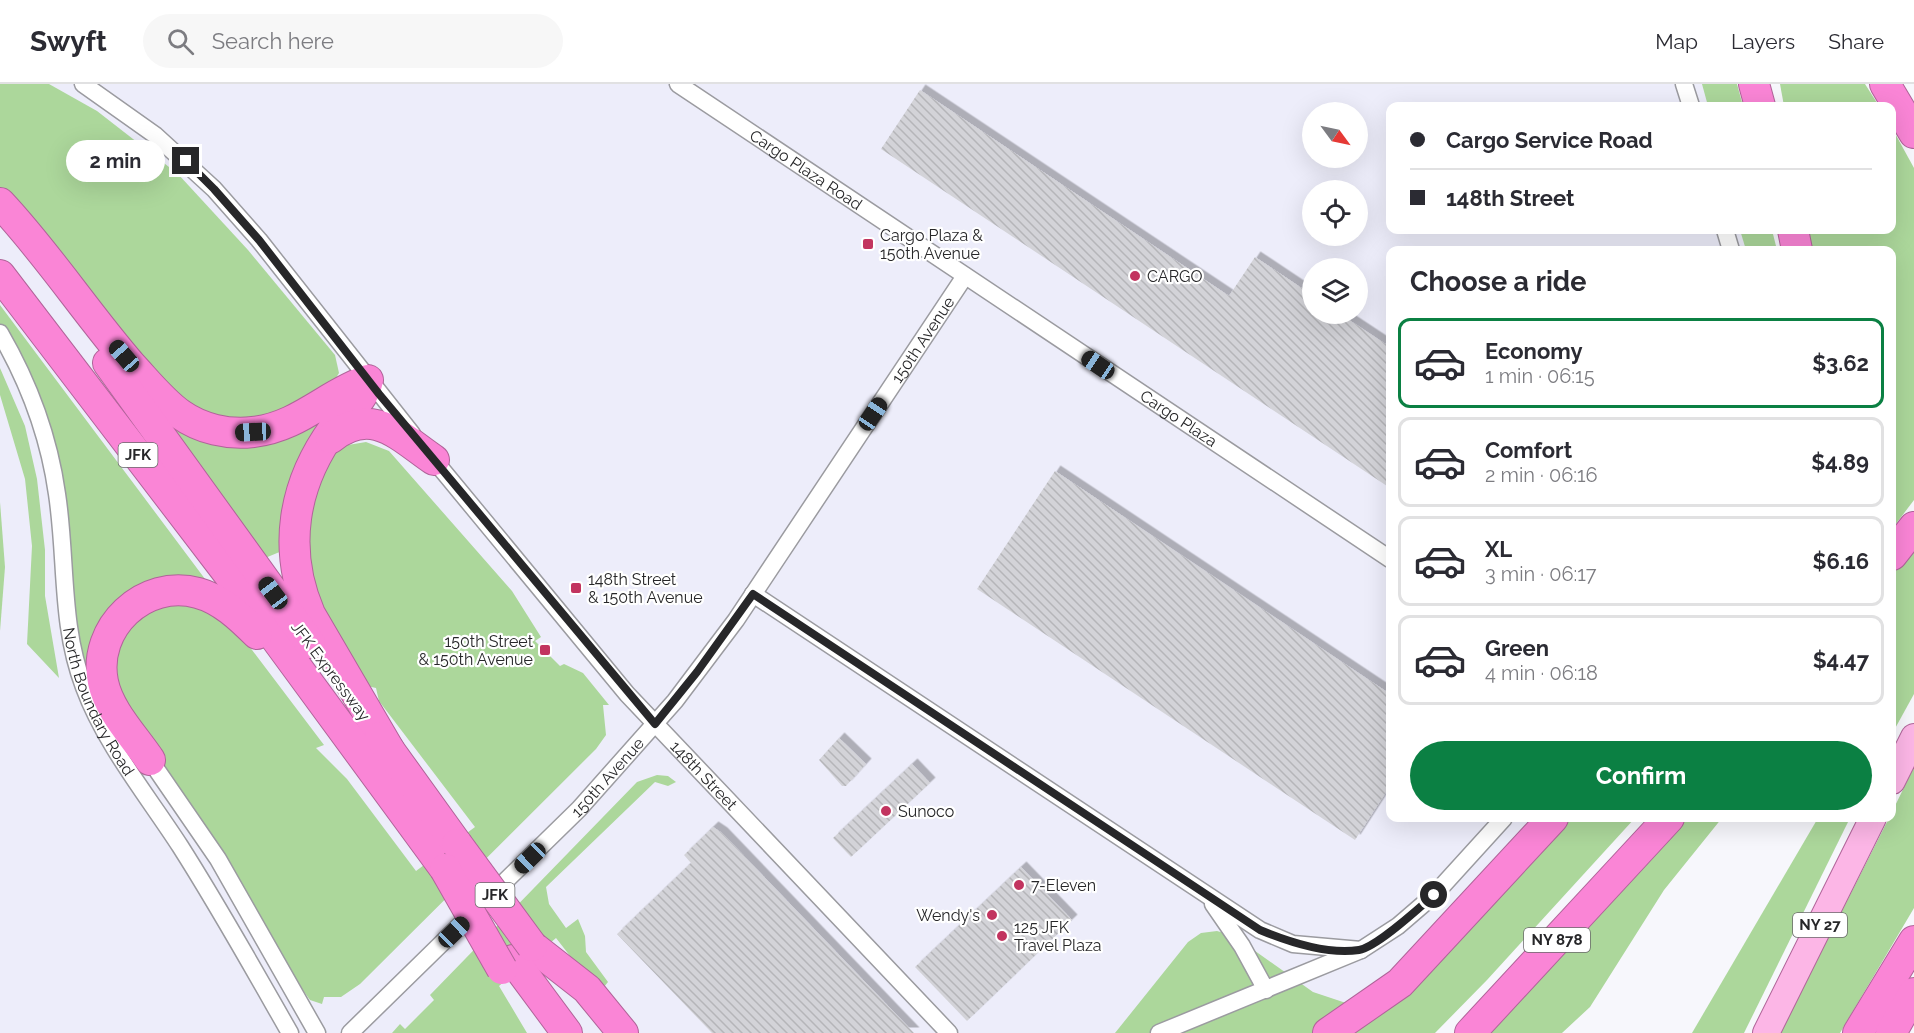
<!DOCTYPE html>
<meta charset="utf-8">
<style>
body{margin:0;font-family:Raleway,sans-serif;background:#f7f7f7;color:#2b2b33;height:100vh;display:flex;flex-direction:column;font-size:22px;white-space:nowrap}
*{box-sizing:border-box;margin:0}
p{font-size:20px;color:#7c7c81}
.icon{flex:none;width:33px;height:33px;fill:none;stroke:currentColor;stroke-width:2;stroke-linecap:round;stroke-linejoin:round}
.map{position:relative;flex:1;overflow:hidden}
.drawer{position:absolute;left:1386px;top:162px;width:510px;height:576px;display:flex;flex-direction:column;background:#fff;border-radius:12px;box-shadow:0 6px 24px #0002}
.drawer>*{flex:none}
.hud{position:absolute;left:1386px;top:18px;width:510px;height:132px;border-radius:12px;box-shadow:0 6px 24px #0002;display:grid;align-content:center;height:132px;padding:0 24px;background:#fff}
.needle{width:39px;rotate:123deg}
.tools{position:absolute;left:1302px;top:18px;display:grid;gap:12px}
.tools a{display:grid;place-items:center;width:66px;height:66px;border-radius:50%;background:#fff;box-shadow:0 6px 24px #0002;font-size:30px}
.end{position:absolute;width:27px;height:27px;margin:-14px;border:8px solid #272729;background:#fff;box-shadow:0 0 0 3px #fff}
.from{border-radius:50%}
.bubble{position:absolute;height:42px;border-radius:21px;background:#fff;box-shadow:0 6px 24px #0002;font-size:20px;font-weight:700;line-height:42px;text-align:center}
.car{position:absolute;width:18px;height:36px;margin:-18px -9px;border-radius:8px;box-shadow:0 0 4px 2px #0007;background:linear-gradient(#222 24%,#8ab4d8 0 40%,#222 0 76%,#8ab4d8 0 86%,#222 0)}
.hud b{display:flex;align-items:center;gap:21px;height:57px;font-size:22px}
.hud b+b{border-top:2px solid #e1e1e2}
.hud i{width:15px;height:15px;background:#2b2b33}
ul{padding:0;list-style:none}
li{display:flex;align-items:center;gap:18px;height:90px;margin:0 12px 9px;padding:0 12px;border:3px solid #e1e1e2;border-radius:12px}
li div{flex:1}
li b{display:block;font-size:22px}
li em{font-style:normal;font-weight:700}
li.selected{border-color:#0b8043}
li>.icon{width:54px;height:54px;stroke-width:1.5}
h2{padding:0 24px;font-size:27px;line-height:72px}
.primary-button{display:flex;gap:12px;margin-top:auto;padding:12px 24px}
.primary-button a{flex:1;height:69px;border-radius:36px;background:#0b8043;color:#fff;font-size:24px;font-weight:700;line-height:69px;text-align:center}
header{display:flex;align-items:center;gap:36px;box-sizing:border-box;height:84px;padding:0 30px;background:#fff;border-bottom:2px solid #e1e1e2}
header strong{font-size:28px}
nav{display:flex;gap:33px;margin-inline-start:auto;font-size:21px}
.search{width:420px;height:54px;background:#f7f7f7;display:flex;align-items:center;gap:15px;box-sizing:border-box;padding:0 21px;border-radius:33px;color:#7c7c81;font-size:22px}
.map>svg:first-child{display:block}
.built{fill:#ededfa;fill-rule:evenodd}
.green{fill:#acd79b}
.building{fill:url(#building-back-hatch);filter:url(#shadow)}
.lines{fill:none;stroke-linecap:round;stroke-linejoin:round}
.minor-casing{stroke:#9b9ba0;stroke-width:19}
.primary-casing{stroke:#b06499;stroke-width:28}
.motorway-casing{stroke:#b06499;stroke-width:32}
.minor{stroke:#fff;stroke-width:16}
.primary{stroke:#fcb6e6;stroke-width:26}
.motorway{stroke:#fa85d6;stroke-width:30}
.motorway-bridge-casing{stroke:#b06499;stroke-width:32;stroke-linecap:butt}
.motorway-bridge{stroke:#fa85d6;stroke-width:30}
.route{stroke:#272729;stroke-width:8}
.poi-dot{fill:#c2345f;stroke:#fff;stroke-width:2}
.labels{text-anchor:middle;stroke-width:4.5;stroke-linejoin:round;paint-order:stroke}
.shield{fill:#fff;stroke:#686869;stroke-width:1.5}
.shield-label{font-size:15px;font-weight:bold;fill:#272729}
.street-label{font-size:16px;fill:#272729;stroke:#fff}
.poi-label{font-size:16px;fill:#272729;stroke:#fff;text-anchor:start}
</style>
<header>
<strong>Swyft</strong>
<div class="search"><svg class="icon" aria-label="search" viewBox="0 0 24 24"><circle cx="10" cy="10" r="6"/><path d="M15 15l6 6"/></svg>Search here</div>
<nav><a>Map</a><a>Layers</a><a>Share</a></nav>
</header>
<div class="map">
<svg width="1914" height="949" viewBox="0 0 1914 949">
<defs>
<pattern id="building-back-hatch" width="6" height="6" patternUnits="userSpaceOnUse" patternTransform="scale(1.5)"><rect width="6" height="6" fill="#d3d3d8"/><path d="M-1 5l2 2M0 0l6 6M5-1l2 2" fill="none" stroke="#b5b5b9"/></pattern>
<filter id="shadow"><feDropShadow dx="5.5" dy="-5.5" stdDeviation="0" flood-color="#0004"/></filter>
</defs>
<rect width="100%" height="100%" fill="#f7f7fc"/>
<!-- built -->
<path class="built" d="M0,0H1712L1718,22H1390V146H1752L1758,166H1390V734H1586L1387,949H0ZM1312,28H1358V74H1312ZM1312,106H1358V152H1312ZM1312,184H1358V230H1312Z"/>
<!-- green -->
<g class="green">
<path d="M0,0H49L97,27L178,90L248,166L335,271L339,289L328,307L249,341L172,318L0,116Z"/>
<path d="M1702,0H1737L1743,22H1708Z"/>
<path d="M1780,0H1865L1879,22H1784Z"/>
<path d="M1892,44L1914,84V416L1892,445V166H1810L1805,146H1892Z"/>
<path d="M1740,146H1772L1777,166H1746Z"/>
<path d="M0,221L214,507L156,499L90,593L75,562L61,415L0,244Z"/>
<path d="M0,284L25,342L37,395L45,466V512L59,594L27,560L32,462L25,395L0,311Z"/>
<path d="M343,320L282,467L265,474L162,327L188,345Z"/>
<path d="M366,358L389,367L512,507L541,553L535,557L560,582L564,580L583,589L609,621H603L606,651L596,665L360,900L341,913H324L322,920L310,916L297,898L114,613L116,556L140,527L175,516L212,527L243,554L324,661L316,664L347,695L416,787L475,743L379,617L376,604L367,602L318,528L303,443L324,377L342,362Z"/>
<path d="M0,418L5,483L0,547Z"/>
<path d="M1914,459V610L1892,650V487Z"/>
<path d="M1914,683V824L1840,949H1780L1889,734H1892V728Z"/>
<path d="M657,691L668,692L676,698L668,702L655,698L546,803L549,820L566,844L578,835L585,852L586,868L608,898L599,909L556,854L499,902L527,949H392L400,940L405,945L434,916L430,911L637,698Z"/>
<path d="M1569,734H1635L1487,896L1435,949H1115L1188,858L1201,849L1217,847L1234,852L1313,908L1349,920L1389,914L1441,877Z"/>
<path d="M1683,734H1722L1664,806L1590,923L1562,949H1486Z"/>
<path d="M1818,734H1850L1744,949H1692Z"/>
</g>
<!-- building -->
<g class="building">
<path d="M920,6L1229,212L1255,173L1312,211V230H1340L1390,263V404L881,65Z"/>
<path d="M1055,387L1390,610V702L1355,756L977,505Z"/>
<path d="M839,654L866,680L846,702H842L819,676Z"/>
<path d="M912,680L930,699L851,773L833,754Z"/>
<path d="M713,743L722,749L914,949H712L617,850L691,779L684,771Z"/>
<path d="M1021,783L1072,836L967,937L915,883Z"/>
</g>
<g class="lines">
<defs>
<g id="minor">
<path d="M83,0L155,51L214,105L259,156L412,350"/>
<path id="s1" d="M678,0L1390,475"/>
<path d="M1684,0L1691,22"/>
<path d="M1725,146L1731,166"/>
<path id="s2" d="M0,249C29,299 49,353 57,410C67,475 60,541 84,603C105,660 147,711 180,762C219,823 254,886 290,949"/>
<path id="s3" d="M429,370L627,610L949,949"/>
<path d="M753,510L1260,846L1293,860L1361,866"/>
<path d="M150,676L218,775L317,949"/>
<path d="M1213,820L1242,862L1266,906"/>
<path id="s4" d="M350,949L579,725L675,617L736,536L965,192"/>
<path d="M1159,949L1361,866L1398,842L1434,811L1504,734"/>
</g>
<g id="primary">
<path d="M1892,697L1914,653"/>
<path d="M1766,949L1873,734"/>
</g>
<g id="motorway">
<path d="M1754,0L1760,22"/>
<path d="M1885,0L1914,49"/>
<path d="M0,119C48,170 86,229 132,282C147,298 162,317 180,330C201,345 228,351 253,348C299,343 327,310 368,296C363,319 347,326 334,344C293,400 282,465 310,530L390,667"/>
<path d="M1793,146L1797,166"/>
<path d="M0,191L227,488L445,785"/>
<path d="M108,279L310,559"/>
<path d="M331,354C372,321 399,352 434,376"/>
<path d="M1892,471L1914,443"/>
<path d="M380,653L457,760"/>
<path d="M150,676C134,652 109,627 103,598C92,544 144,494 198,509C221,515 240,533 257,550"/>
<path d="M532,862L587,905L623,949"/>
<path d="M513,876L567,949"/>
<path d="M1328,949L1400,899L1553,734"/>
<path d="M1470,949L1669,734"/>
<path d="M1858,949L1914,857"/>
<path d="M1891,949L1914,909"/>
</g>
</defs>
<!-- minor casing -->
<use href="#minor" class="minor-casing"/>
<!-- primary casing -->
<use href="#primary" class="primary-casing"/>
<!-- motorway casing -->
<use href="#motorway" class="motorway-casing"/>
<!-- minor -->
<use href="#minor" class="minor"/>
<!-- primary -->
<use href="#primary" class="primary"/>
<!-- motorway -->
<use href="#motorway" class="motorway"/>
<defs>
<g id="motorway-bridge">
<path d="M457,760L532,862"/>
<path d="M445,785L502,885"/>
</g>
</defs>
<!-- motorway-bridge casing -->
<use href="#motorway-bridge" class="motorway-bridge-casing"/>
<!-- motorway-bridge -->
<use href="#motorway-bridge" class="motorway-bridge"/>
</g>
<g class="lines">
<!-- route -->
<path class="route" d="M186,77L214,105L259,156L379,310L655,640L697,588L753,510L1260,846C1289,858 1328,871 1359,866C1377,863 1419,824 1434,811"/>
</g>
<!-- markers -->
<g class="poi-dot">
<rect x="862" y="154" width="12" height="12" rx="3"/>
<circle cx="1135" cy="192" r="6"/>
<rect x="570" y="498" width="12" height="12" rx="3"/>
<rect x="539" y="560" width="12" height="12" rx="3"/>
<circle cx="886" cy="727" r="6"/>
<circle cx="1019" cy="801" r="6"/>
<circle cx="992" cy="831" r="6"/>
<circle cx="1002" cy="852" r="6"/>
</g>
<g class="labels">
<!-- shield labels -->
<g class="shield">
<rect x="118.5" y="359" width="39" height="24" rx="4.5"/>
<rect x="475.5" y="799" width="39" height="24" rx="4.5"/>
<rect x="1793" y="829" width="54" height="24" rx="4.5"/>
<rect x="1524" y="844" width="66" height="24" rx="4.5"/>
</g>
<g class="shield-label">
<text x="138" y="376">JFK</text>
<text x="495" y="816">JFK</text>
<text x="1820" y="846">NY 27</text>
<text x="1557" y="861">NY 878</text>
</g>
<!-- street labels -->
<g class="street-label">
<text dy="6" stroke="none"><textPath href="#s1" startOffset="154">Cargo Plaza Road</textPath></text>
<text dy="6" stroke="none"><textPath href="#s4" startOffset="903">150th Avenue</textPath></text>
<text dy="6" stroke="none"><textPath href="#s1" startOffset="602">Cargo Plaza</textPath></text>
<text transform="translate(331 587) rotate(53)" y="6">JFK Expressway</text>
<text dy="6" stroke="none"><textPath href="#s2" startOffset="386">North Boundary Road</textPath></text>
<text dy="6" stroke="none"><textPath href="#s3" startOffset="423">148th Street</textPath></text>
<text dy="6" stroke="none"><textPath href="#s4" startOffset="363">150th Avenue</textPath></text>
</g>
<!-- poi labels -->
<g class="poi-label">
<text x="880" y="157">Cargo Plaza &amp;<tspan x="880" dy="18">150th Avenue</tspan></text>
<text x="1147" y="198">CARGO</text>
<text x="588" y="501">148th Street<tspan x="588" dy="18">&amp; 150th Avenue</tspan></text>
<text x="533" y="563" text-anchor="end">150th Street<tspan x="533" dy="18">&amp; 150th Avenue</tspan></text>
<text x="898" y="733">Sunoco</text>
<text x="1031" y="807">7-Eleven</text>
<text x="980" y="837" text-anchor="end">Wendy's</text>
<text x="1014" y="849">125 JFK<tspan x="1014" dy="18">Travel Plaza</tspan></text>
</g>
</g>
</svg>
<div class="tools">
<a><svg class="needle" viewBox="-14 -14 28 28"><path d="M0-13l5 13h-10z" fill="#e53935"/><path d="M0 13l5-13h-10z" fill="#7c7c81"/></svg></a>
<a><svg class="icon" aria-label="locate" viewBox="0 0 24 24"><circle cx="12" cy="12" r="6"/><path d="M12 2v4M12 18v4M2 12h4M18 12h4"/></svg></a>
<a><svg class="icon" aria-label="layers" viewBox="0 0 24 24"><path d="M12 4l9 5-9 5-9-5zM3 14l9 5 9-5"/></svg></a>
</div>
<i class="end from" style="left:1434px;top:811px"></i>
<i class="end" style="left:186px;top:77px"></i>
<div class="bubble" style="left:66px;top:56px;width:99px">2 min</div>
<i class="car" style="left:124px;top:272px;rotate:319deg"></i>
<i class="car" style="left:1098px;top:281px;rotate:304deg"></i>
<i class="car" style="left:873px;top:330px;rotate:34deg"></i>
<i class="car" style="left:253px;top:348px;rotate:267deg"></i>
<i class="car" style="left:273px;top:509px;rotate:323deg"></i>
<i class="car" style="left:530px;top:774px;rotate:226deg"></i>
<i class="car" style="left:454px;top:848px;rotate:46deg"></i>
<div class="hud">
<b><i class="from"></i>Cargo Service Road</b>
<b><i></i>148th Street</b>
</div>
<section class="drawer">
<h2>Choose a ride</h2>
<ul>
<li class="selected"><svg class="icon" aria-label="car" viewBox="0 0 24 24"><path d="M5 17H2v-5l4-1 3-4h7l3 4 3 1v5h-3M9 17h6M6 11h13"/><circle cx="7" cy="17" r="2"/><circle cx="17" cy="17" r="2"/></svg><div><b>Economy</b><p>1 min · 06:15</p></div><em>$3.62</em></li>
<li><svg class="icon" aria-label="car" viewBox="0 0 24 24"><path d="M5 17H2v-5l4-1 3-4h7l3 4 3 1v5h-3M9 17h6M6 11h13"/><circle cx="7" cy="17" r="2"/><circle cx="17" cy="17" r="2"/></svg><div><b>Comfort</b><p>2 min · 06:16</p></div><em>$4.89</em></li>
<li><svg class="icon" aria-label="car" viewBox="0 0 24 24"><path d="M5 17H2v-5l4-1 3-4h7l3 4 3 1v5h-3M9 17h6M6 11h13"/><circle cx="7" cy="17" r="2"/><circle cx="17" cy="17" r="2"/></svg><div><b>XL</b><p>3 min · 06:17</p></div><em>$6.16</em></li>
<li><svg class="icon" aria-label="car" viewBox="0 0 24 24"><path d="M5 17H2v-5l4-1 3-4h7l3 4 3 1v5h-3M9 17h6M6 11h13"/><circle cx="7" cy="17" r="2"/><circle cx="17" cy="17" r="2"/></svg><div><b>Green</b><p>4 min · 06:18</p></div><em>$4.47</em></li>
</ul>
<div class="primary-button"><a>Confirm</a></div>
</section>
</div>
